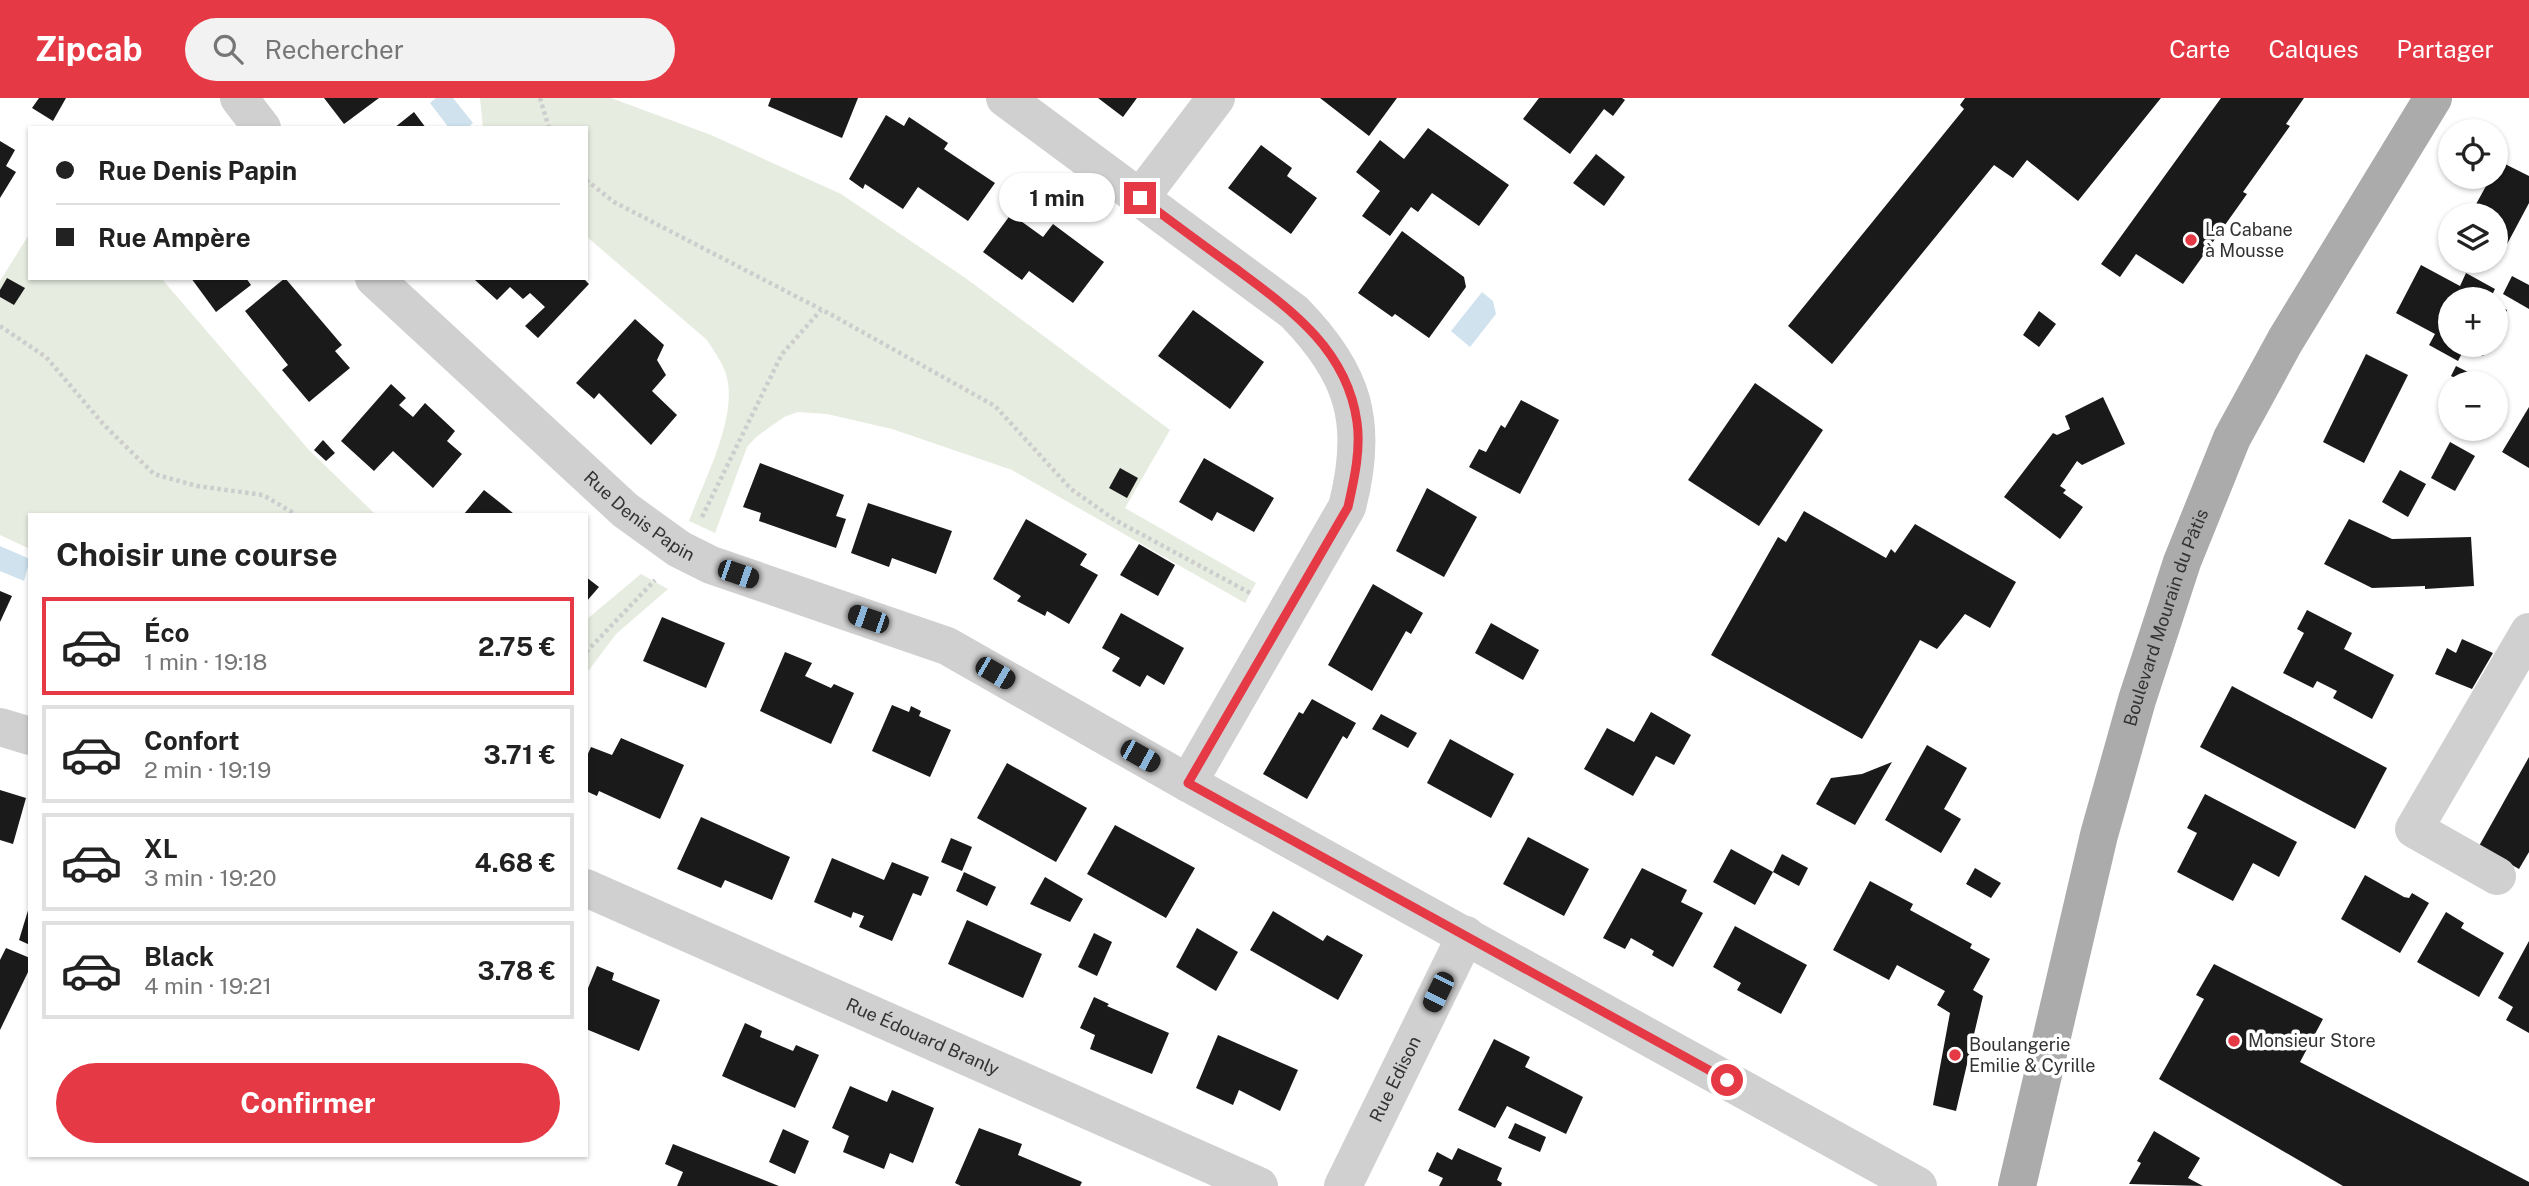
<!DOCTYPE html>
<html lang="fr">
<meta charset="utf-8">
<style>
body{margin:0;font-family:"Public Sans",sans-serif;background:#f2f2f2;color:#222;height:100vh;display:flex;flex-direction:column;font-size:26px;white-space:nowrap}
*{box-sizing:border-box;margin:0}
p{font-size:23px;color:#767676}
.icon{flex:none;width:38px;height:38px;fill:none;stroke:currentColor;stroke-width:2;stroke-linecap:round;stroke-linejoin:round}
.map{position:relative;flex:1;overflow:hidden}
.drawer{position:absolute;left:28px;top:415px;width:560px;height:644px;display:flex;flex-direction:column;background:#fff;border-radius:0px;box-shadow:0 2px 5px #0004}
.drawer>*{flex:none}
.top-card{position:absolute;left:28px;top:28px;width:560px;height:154px;border-radius:0px;box-shadow:0 2px 5px #0004;display:grid;align-content:center;height:154px;padding:0 28px;background:#fff}
.tools{position:absolute;left:2438px;top:21px;display:grid;gap:14px}
.tools a{display:grid;place-items:center;width:70px;height:70px;border-radius:50%;background:#fff;box-shadow:0 2px 5px #0004;font-size:35px}
.end{position:absolute;width:32px;height:32px;margin:-16px;border:9px solid #e63946;background:#fff;box-shadow:0 0 0 4px #fff}
.from{border-radius:50%}
.bubble{position:absolute;height:49px;border-radius:24px;background:#fff;box-shadow:0 2px 5px #0004;font-size:23px;font-weight:700;line-height:49px;text-align:center}
.car{position:absolute;width:21px;height:42px;margin:-21px -10px;border-radius:9px;box-shadow:0 0 5px 2px #0007;background:linear-gradient(#222 24%,#8ab4d8 0 40%,#222 0 76%,#8ab4d8 0 86%,#222 0)}
.top-card b{display:flex;align-items:center;gap:24px;height:66px;font-size:26px}
.top-card b+b{border-top:2px solid #e0e0e0}
.top-card i{width:18px;height:18px;background:#222}
ul{padding:0;list-style:none}
li{display:flex;align-items:center;gap:21px;height:98px;margin:0 14px 10px;padding:0 14px;border:4px solid #e0e0e0;border-radius:0px}
li div{flex:1}
li b{display:block;font-size:26px}
li em{font-style:normal;font-weight:700}
li.selected{border-color:#e63946}
li>.icon{width:63px;height:63px;stroke-width:1.5}
h2{padding:0 28px;font-size:32px;line-height:84px}
.primary-button{display:flex;gap:14px;margin-top:auto;padding:14px 28px}
.primary-button a{flex:1;height:80px;border-radius:42px;background:#e63946;color:#fff;font-size:28px;font-weight:700;line-height:80px;text-align:center}
header{display:flex;align-items:center;gap:42px;box-sizing:border-box;height:98px;padding:0 35px;background:#e63946;color:#fff}
header strong{font-size:33px}
nav{display:flex;gap:38px;margin-inline-start:auto;font-size:24px}
.search{width:490px;height:63px;background:#f2f2f2;display:flex;align-items:center;gap:18px;box-sizing:border-box;padding:0 24px;border-radius:38px;color:#767676;font-size:26px}
.map>svg:first-child{display:block}
.green{fill:#e6ecdf}
.water{fill:#cfe2ee}
.building{fill:#1a1a1a}
.lines{fill:none;stroke-linecap:round;stroke-linejoin:round}
.path{stroke:#cdcdcd;stroke-width:4.5;stroke-dasharray:3.5 3.5;stroke-linecap:butt}
.minor{stroke:#d0d0d0;stroke-width:38}
.major{stroke:#ababab;stroke-width:38}
.route{stroke:#e63946;stroke-width:9}
.poi-dot{fill:#e63946;stroke:#fff;stroke-width:2.5}
.labels{text-anchor:middle;stroke-width:7;stroke-linejoin:round;paint-order:stroke}
.poi-label{font-size:18px;fill:#333;stroke:#fff;text-anchor:start}
.street-label{font-size:18px;fill:#333;stroke:#fff}
</style>
<header>
<strong>Zipcab</strong>
<div class="search"><svg class="icon" aria-label="search" viewBox="0 0 24 24"><circle cx="10" cy="10" r="6"/><path d="M15 15l6 6"/></svg>Rechercher</div>
<nav><a>Carte</a><a>Calques</a><a>Partager</a></nav>
</header>
<div class="map">
<svg width="2529" height="1088" viewBox="0 0 2529 1088">
<rect width="100%" height="100%" fill="#fff"/>
<!-- green -->
<g class="green">
<path d="M480,0H611L711,37L841,96L964,179L1170,332L1125,410L1256,485L1245,505L1012,372L892,331L827,316L798,314L784,319L756,339L747,349L715,435L689,423C704,382 739,318 726,276C722,264 714,253 707,242L586,138V30H483Z"/>
<path d="M30,135V180H161L309,352L375,416H30V451L0,437V183Z"/>
<path d="M641,476L668,491L616,536L586,576V522Z"/>
</g>
<!-- water -->
<g class="water">
<path d="M436,0H453L473,25L467,30H449L430,5Z"/>
<path d="M1482,194L1493,203L1496,216L1470,249L1451,233Z"/>
<path d="M0,448L30,461L24,483L0,473Z"/>
</g>
<!-- building -->
<g class="building">
<path d="M39,0H66L53,23L32,10Z"/>
<path d="M324,0H379L344,26Z"/>
<path d="M771,0H858L842,40L768,8Z"/>
<path d="M1098,0H1137L1123,19Z"/>
<path d="M1320,0H1397L1369,38Z"/>
<path d="M1539,0H1622L1625,2L1613,18L1604,11L1570,56L1523,21Z"/>
<path d="M1965,0H2161L2078,103L2027,62L2013,80L1994,67L1832,266L1788,228L1964,11L1960,7Z"/>
<path d="M2221,0H2304L2286,26L2290,28L2243,94L2247,96L2183,186L2136,156L2120,179L2101,166Z"/>
<path d="M414,14L426,30H394Z"/>
<path d="M886,17L904,28L909,19L948,45L944,51L995,85L968,123L918,89L903,111L865,86L863,91L849,81Z"/>
<path d="M1428,30L1509,87L1479,128L1432,95L1418,114L1411,109L1390,138L1362,118L1380,93L1356,74L1380,42L1404,61Z"/>
<path d="M0,43L15,52L6,68L16,74L0,100Z"/>
<path d="M1261,47L1292,70L1287,78L1317,100L1291,136L1228,90Z"/>
<path d="M1596,56L1625,79L1604,108L1573,85Z"/>
<path d="M2499,63L2529,78V105L2505,150L2496,145V117H2470L2491,79H2496Z"/>
<path d="M1011,116L1043,139L1053,126L1104,164L1073,205L1029,173L1022,182L983,154Z"/>
<path d="M1402,133L1464,179L1466,189L1429,240L1395,216L1392,219L1358,195Z"/>
<path d="M2421,167L2460,188L2466,175L2495,191L2490,201H2450V247H2489L2483,258L2465,249L2458,263L2429,247L2435,236L2396,215Z"/>
<path d="M2512,178L2529,187V211L2503,196Z"/>
<path d="M7,180L25,190L14,207L0,199V192Z"/>
<path d="M191,180H246L251,187L216,214Z"/>
<path d="M285,180L342,247L335,253L350,270L309,304L282,272L288,267L245,213Z"/>
<path d="M478,180H583L589,186L538,240L525,228L545,209L530,195L523,201L510,189L497,202L475,182Z"/>
<path d="M2496,206L2507,212L2496,235Z"/>
<path d="M1193,212L1264,264L1230,311L1158,258Z"/>
<path d="M2039,213L2056,226L2039,249L2023,237Z"/>
<path d="M635,221L664,247L657,262L666,277L652,293L677,317L651,347L599,295L594,301L576,285Z"/>
<path d="M2366,256L2408,277L2364,365L2323,344Z"/>
<path d="M2456,268L2490,285H2465L2451,278Z"/>
<path d="M1755,285L1823,332L1759,428L1688,382Z"/>
<path d="M391,286L406,300L399,307L413,319L425,305L455,333L447,343L462,356L433,390L393,353L374,373L341,343Z"/>
<path d="M2103,299L2125,346L2082,367L2077,363L2060,388L2066,392L2063,395L2083,409L2060,441L2004,399L2053,335L2057,337L2070,331L2065,318Z"/>
<path d="M1521,302L1559,322L1520,396L1469,369L1479,351L1486,354L1501,327L1505,330Z"/>
<path d="M2529,309V370L2502,354Z"/>
<path d="M323,342L335,355L326,363L314,352Z"/>
<path d="M2450,344L2475,358L2455,393L2431,380Z"/>
<path d="M1204,360L1274,400L1254,434L1217,414L1212,423L1179,404Z"/>
<path d="M760,365L844,397L836,418L846,421L836,450L759,423L761,415L743,409Z"/>
<path d="M1120,370L1138,380L1127,400L1109,390Z"/>
<path d="M2400,372L2426,386L2408,419L2382,404Z"/>
<path d="M1427,390L1477,419L1444,479L1396,453Z"/>
<path d="M484,392L503,407L514,416H464Z"/>
<path d="M868,405L952,433L936,476L892,460L889,469L851,455Z"/>
<path d="M1804,413L1886,460L1891,451L1895,455L1915,426L2016,484L1990,530L1965,516L1937,551L1920,542L1862,641L1711,557L1778,439L1786,444Z"/>
<path d="M1026,421L1087,456L1080,467L1098,477L1069,526L1047,513L1045,518L1017,503L1021,498L993,481Z"/>
<path d="M2349,421L2392,441L2471,439L2474,488L2425,491V488L2372,490L2324,466Z"/>
<path d="M1139,446L1175,467L1158,498L1120,477Z"/>
<path d="M586,479L599,489L586,504Z"/>
<path d="M1373,486L1423,515L1411,536L1406,533L1372,593L1328,567Z"/>
<path d="M0,493L12,498L0,524Z"/>
<path d="M2307,512L2352,535L2344,551L2394,577L2372,621L2333,600L2337,593L2317,583L2313,590L2283,575L2304,535L2297,531Z"/>
<path d="M1121,515L1184,550L1164,587L1147,577L1140,589L1112,573L1120,560L1102,550Z"/>
<path d="M662,519L725,545L706,590L643,563Z"/>
<path d="M1491,525L1539,552L1523,582L1475,555Z"/>
<path d="M2462,541L2493,555L2472,591L2435,576L2447,550L2456,555Z"/>
<path d="M785,554L812,565L805,578L831,590L834,586L854,595L831,646L760,613Z"/>
<path d="M2232,588L2387,670L2355,731L2200,649Z"/>
<path d="M1312,601L1356,625L1347,641L1343,638L1307,701L1263,676L1299,614L1303,616Z"/>
<path d="M892,607L909,614L911,608L921,613L919,618L951,632L930,679L872,653Z"/>
<path d="M1651,614L1691,637L1674,667L1656,658L1633,698L1584,671L1607,630L1634,644Z"/>
<path d="M1381,616L1417,635L1408,650L1372,631Z"/>
<path d="M621,640L684,667L660,721L599,693L597,698L586,693V660L591,649L612,657Z"/>
<path d="M1450,641L1514,676L1491,720L1427,685Z"/>
<path d="M1927,647L1967,670L1944,711L1961,721L1941,755L1885,722Z"/>
<path d="M2529,659V754L2519,771L2479,748Z"/>
<path d="M1892,664L1855,727L1816,706L1831,680L1862,676Z"/>
<path d="M1007,665L1087,710L1056,764L977,720Z"/>
<path d="M0,692L26,700L13,746L0,742Z"/>
<path d="M2205,696L2297,744L2279,779L2253,765L2233,803L2177,774L2197,735L2187,730Z"/>
<path d="M701,719L790,759L772,802L725,782L721,790L677,771Z"/>
<path d="M1115,727L1195,770L1166,820L1087,776Z"/>
<path d="M1528,739L1589,771L1564,818L1503,786Z"/>
<path d="M951,740L972,749L962,773L941,764Z"/>
<path d="M1731,751L1773,774L1755,807L1713,784Z"/>
<path d="M1782,756L1808,770L1799,788L1773,774Z"/>
<path d="M832,760L884,782L892,764L929,779L921,798L913,795L892,843L859,829L864,818L853,814L851,820L814,804Z"/>
<path d="M1642,770L1687,792L1681,804L1703,815L1673,869L1652,857L1654,853L1631,840L1625,851L1603,840Z"/>
<path d="M1975,770L2001,785L1991,800L1966,786Z"/>
<path d="M964,774L996,789L987,808L956,793Z"/>
<path d="M2365,777L2404,799L2409,800L2412,795L2429,805L2400,855L2341,821Z"/>
<path d="M1045,779L1083,801L1070,824L1030,806Z"/>
<path d="M1870,783L1913,806L1910,812L1972,846L1970,850L1990,861L1973,892L1983,898L1956,1013L1933,1007L1950,915L1937,907L1945,893L1897,867L1889,882L1833,852Z"/>
<path d="M30,806V847L19,842Z"/>
<path d="M1273,813L1323,843L1327,837L1363,857L1338,902L1250,852Z"/>
<path d="M2446,814L2464,825L2461,830L2504,855L2479,899L2417,864Z"/>
<path d="M967,822L1042,856L1023,900L948,866Z"/>
<path d="M1735,828L1807,867L1781,916L1737,892L1741,885L1713,869Z"/>
<path d="M1197,830L1238,854L1216,893L1176,869Z"/>
<path d="M1094,835L1112,844L1097,878L1078,869Z"/>
<path d="M2529,843V935L2506,922L2513,909L2498,900Z"/>
<path d="M6,850L30,860V870L0,932V862Z"/>
<path d="M2214,866L2323,921L2300,964L2529,1084V1088H2343L2159,981L2204,901L2196,897Z"/>
<path d="M597,868L614,875L612,882L660,902L639,953L586,931V895Z"/>
<path d="M1094,899L1109,906L1107,908L1169,935L1152,976L1090,951L1095,937L1080,930Z"/>
<path d="M745,925L762,933L760,939L793,953L796,947L819,957L795,1010L722,978Z"/>
<path d="M1218,937L1298,972L1280,1013L1239,992L1233,1007L1196,990Z"/>
<path d="M1494,941L1530,959L1525,969L1583,999L1566,1036L1507,1008L1495,1030L1458,1012Z"/>
<path d="M850,988L887,1004L892,992L934,1010L913,1065L890,1055L884,1071L843,1054L849,1038L832,1030Z"/>
<path d="M1515,1025L1546,1039L1540,1054L1508,1040Z"/>
<path d="M979,1030L1022,1046L1018,1057L1082,1084L1080,1088H961L955,1085Z"/>
<path d="M783,1031L809,1043L795,1076L769,1064Z"/>
<path d="M2154,1033L2200,1060L2188,1080L2203,1088L2129,1086L2141,1065L2137,1063Z"/>
<path d="M673,1046L779,1088H677L683,1074L665,1066Z"/>
<path d="M1458,1050L1502,1070L1497,1082L1502,1085L1501,1088H1439L1443,1080L1428,1073L1437,1054L1452,1062Z"/>
</g>
<g class="lines">
<!-- path -->
<g class="path">
<path d="M540,0L549,30"/>
<path d="M586,82L614,104L830,216L995,308L1071,391L1115,422L1252,496"/>
<path d="M0,228L46,259L104,327L154,376L197,388L263,397L295,416"/>
<path d="M702,419L782,256L821,212"/>
<path d="M586,554L655,482"/>
</g>
<!-- minor -->
<g class="minor">
<path d="M239,0L262,30"/>
<path d="M1005,0L1294,214C1354,275 1369,325 1347,409L1188,685"/>
<path d="M1140,100L1216,0"/>
<path id="s1" d="M374,180L625,412L679,451L711,467L947,548L1188,685L1918,1088"/>
<path d="M0,629L30,638"/>
<path d="M2497,778L2414,731L2529,534"/>
<path id="s2" d="M586,790L1259,1088"/>
<path id="s3" d="M1343,1088L1466,837"/>
</g>
<!-- major -->
<path class="major" id="s4" d="M2017,1088L2099,737L2137,602L2182,464L2232,340L2285,243L2433,0"/>
</g>
<g class="lines">
<!-- route -->
<path class="route" d="M1140,100C1172,124 1203,147 1235,170C1290,211 1347,251 1357,324C1361,352 1354,382 1348,409L1188,685L1727,982"/>
</g>
<!-- markers -->
<g class="poi-dot">
<circle cx="2191" cy="142" r="7"/>
<circle cx="2234" cy="943" r="7"/>
<circle cx="1955" cy="957" r="7"/>
</g>
<g class="labels">
<!-- poi labels -->
<g class="poi-label">
<text x="2205" y="138">La Cabane<tspan x="2205" dy="21">à Mousse</tspan></text>
<text x="2248" y="949">Monsieur Store</text>
<text x="1969" y="953">Boulangerie<tspan x="1969" dy="21">Emilie &amp; Cyrille</tspan></text>
</g>
<!-- street labels -->
<g class="street-label">
<text dy="6" stroke="none"><textPath href="#s1" startOffset="357">Rue Denis Papin</textPath></text>
<text dy="6" stroke="none"><textPath href="#s4" startOffset="588">Boulevard Mourain du Pâtis</textPath></text>
<text dy="6" stroke="none"><textPath href="#s2" startOffset="368">Rue Édouard Branly</textPath></text>
<text dy="6" stroke="none"><textPath href="#s3" startOffset="119">Rue Edison</textPath></text>
</g>
</g>
</svg>
<div class="tools">
<a><svg class="icon" aria-label="locate" viewBox="0 0 24 24"><circle cx="12" cy="12" r="6"/><path d="M12 2v4M12 18v4M2 12h4M18 12h4"/></svg></a>
<a><svg class="icon" aria-label="layers" viewBox="0 0 24 24"><path d="M12 4l9 5-9 5-9-5zM3 14l9 5 9-5"/></svg></a>
<a>+</a>
<a>−</a>
</div>
<i class="end from" style="left:1727px;top:982px"></i>
<i class="end" style="left:1140px;top:100px"></i>
<div class="bubble" style="left:999px;top:75px;width:116px">1 min</div>
<i class="car" style="left:738px;top:476px;rotate:109deg"></i>
<i class="car" style="left:868px;top:521px;rotate:289deg"></i>
<i class="car" style="left:995px;top:575px;rotate:120deg"></i>
<i class="car" style="left:1140px;top:658px;rotate:119deg"></i>
<i class="car" style="left:1438px;top:894px;rotate:206deg"></i>
<div class="top-card">
<b><i class="from"></i>Rue Denis Papin</b>
<b><i></i>Rue Ampère</b>
</div>
<section class="drawer">
<h2>Choisir une course</h2>
<ul>
<li class="selected"><svg class="icon" aria-label="car" viewBox="0 0 24 24"><path d="M5 17H2v-5l4-1 3-4h7l3 4 3 1v5h-3M9 17h6M6 11h13"/><circle cx="7" cy="17" r="2"/><circle cx="17" cy="17" r="2"/></svg><div><b>Éco</b><p>1 min · 19:18</p></div><em>2.75 €</em></li>
<li><svg class="icon" aria-label="car" viewBox="0 0 24 24"><path d="M5 17H2v-5l4-1 3-4h7l3 4 3 1v5h-3M9 17h6M6 11h13"/><circle cx="7" cy="17" r="2"/><circle cx="17" cy="17" r="2"/></svg><div><b>Confort</b><p>2 min · 19:19</p></div><em>3.71 €</em></li>
<li><svg class="icon" aria-label="car" viewBox="0 0 24 24"><path d="M5 17H2v-5l4-1 3-4h7l3 4 3 1v5h-3M9 17h6M6 11h13"/><circle cx="7" cy="17" r="2"/><circle cx="17" cy="17" r="2"/></svg><div><b>XL</b><p>3 min · 19:20</p></div><em>4.68 €</em></li>
<li><svg class="icon" aria-label="car" viewBox="0 0 24 24"><path d="M5 17H2v-5l4-1 3-4h7l3 4 3 1v5h-3M9 17h6M6 11h13"/><circle cx="7" cy="17" r="2"/><circle cx="17" cy="17" r="2"/></svg><div><b>Black</b><p>4 min · 19:21</p></div><em>3.78 €</em></li>
</ul>
<div class="primary-button"><a>Confirmer</a></div>
</section>
</div>
